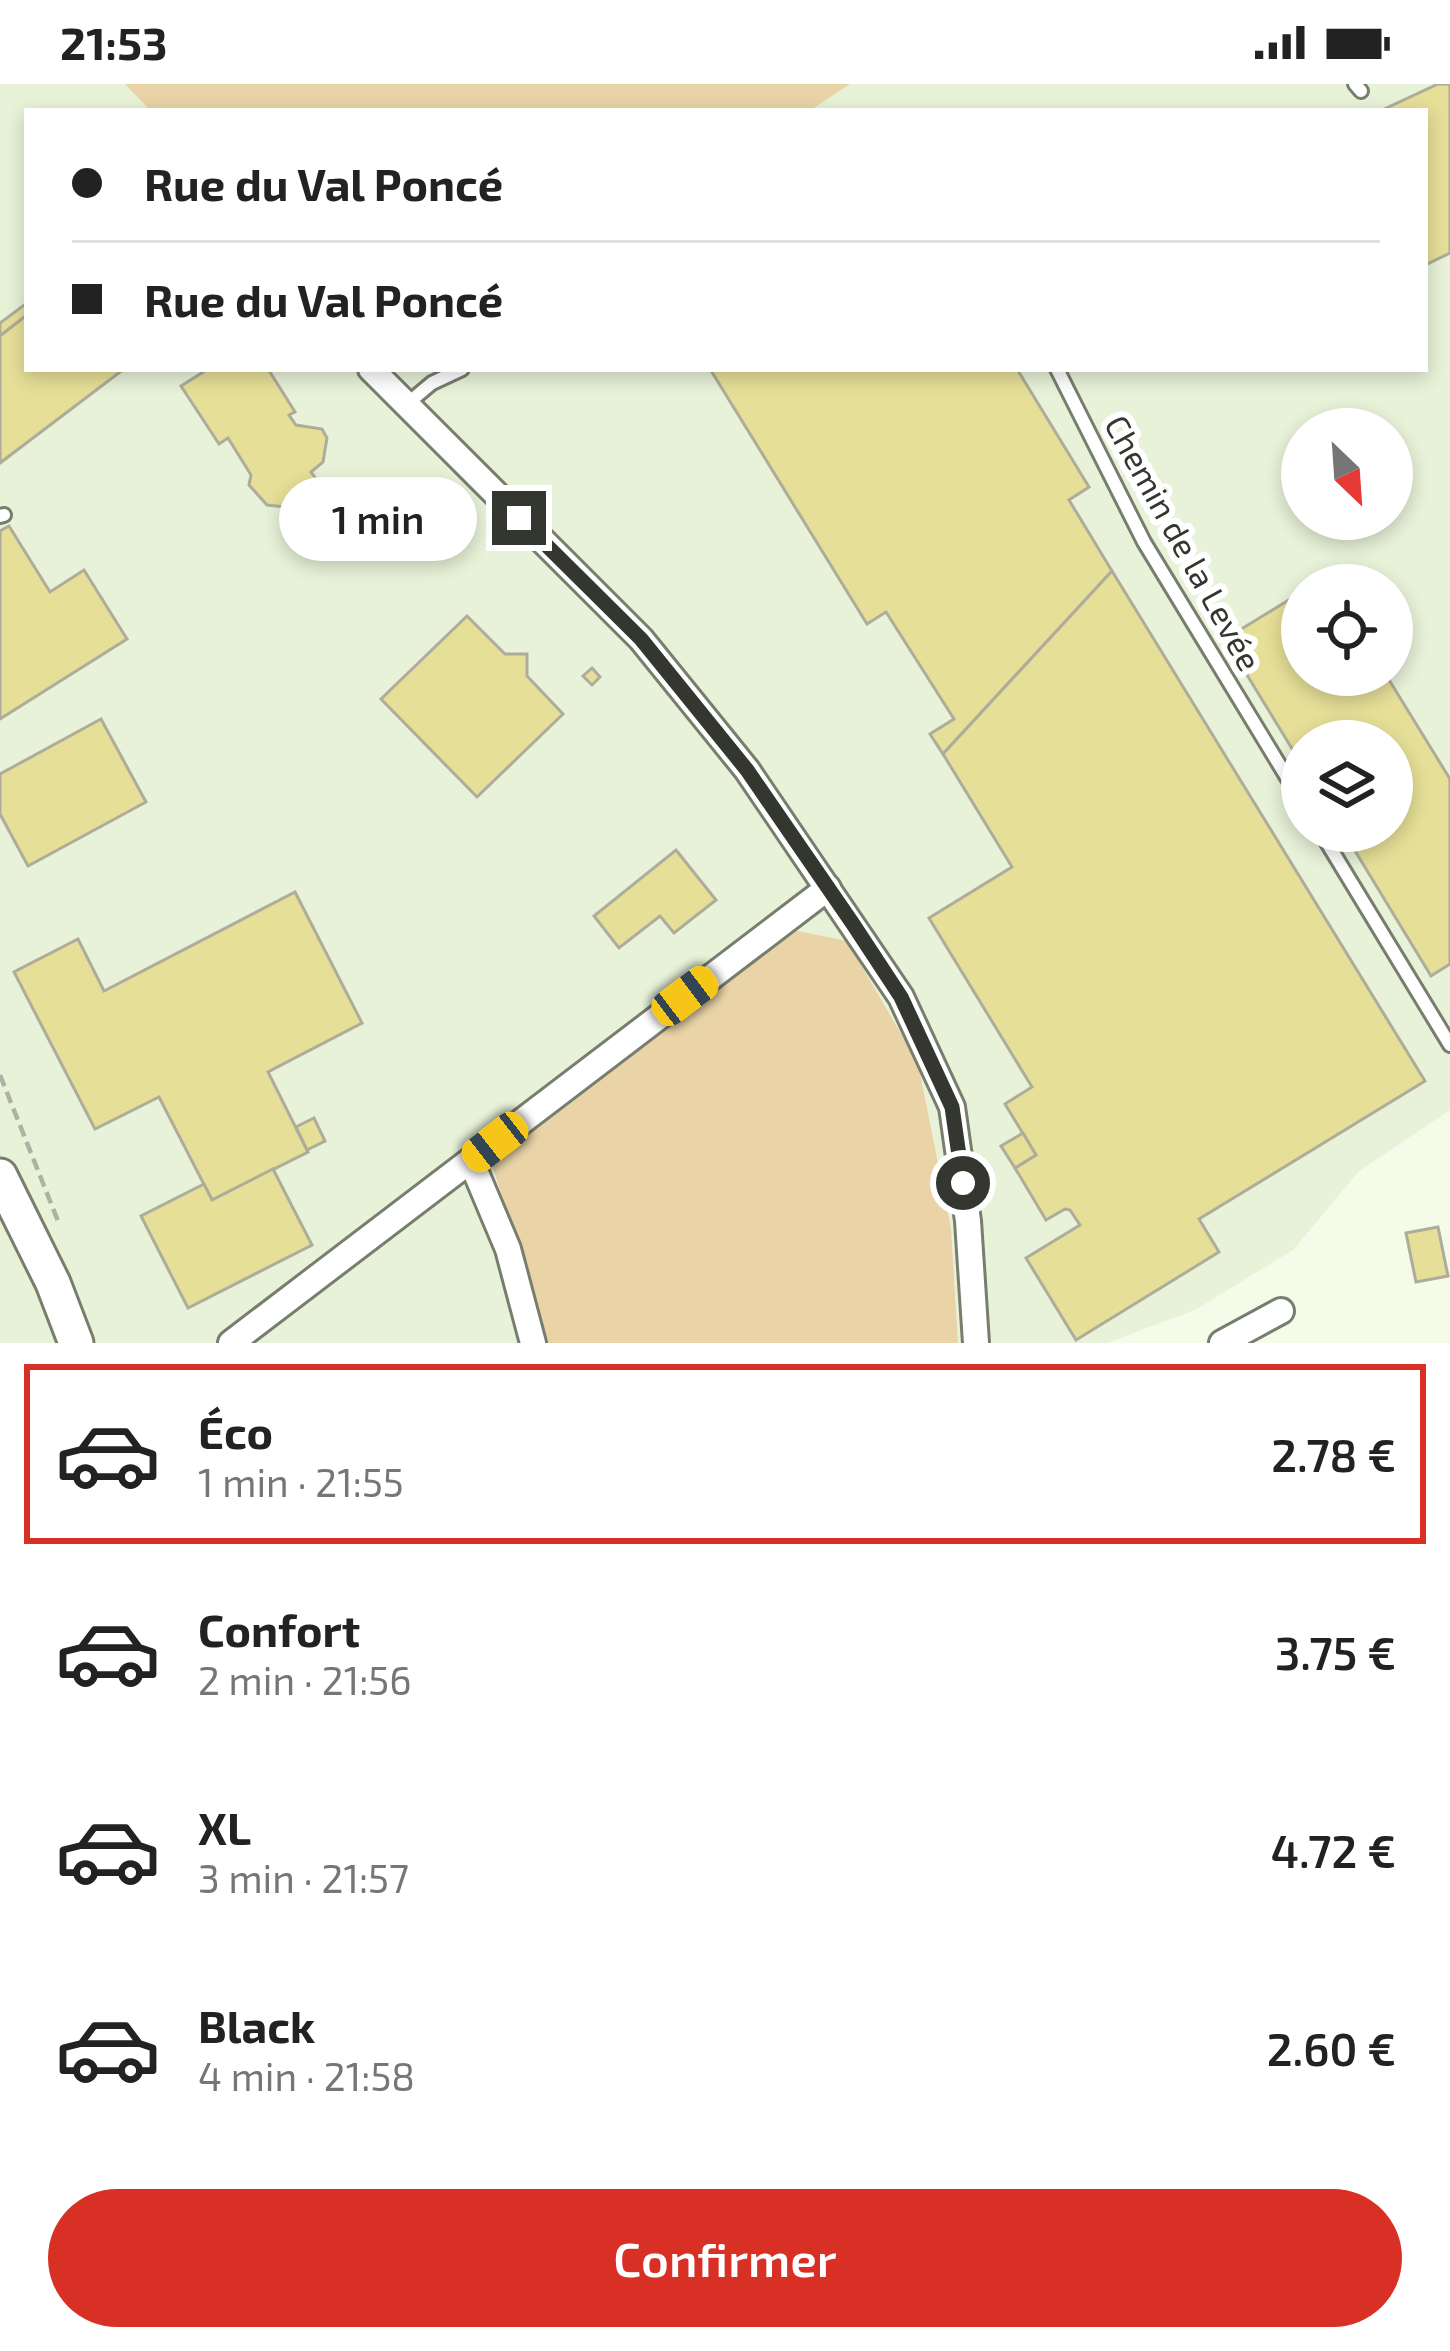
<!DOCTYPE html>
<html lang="fr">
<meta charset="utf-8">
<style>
body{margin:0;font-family:"Exo 2",sans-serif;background:#f6f6f6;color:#222;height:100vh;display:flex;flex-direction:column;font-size:45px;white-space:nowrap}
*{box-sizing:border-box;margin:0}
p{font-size:39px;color:#767676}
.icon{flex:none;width:66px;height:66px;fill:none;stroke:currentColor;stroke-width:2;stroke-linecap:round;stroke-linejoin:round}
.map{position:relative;height:1259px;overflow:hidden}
.side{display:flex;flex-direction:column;background:#fff;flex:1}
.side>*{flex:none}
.top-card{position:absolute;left:24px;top:24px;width:1404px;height:264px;border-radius:0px;box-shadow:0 6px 18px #0003;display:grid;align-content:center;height:264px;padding:0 48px;background:#fff}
.needle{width:78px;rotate:155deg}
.buttons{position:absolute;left:1281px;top:324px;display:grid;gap:24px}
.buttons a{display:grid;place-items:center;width:132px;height:132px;border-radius:50%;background:#fff;box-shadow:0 6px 18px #0003;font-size:60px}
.end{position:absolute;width:54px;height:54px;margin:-27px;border:15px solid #343730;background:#fff;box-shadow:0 0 0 6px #fff}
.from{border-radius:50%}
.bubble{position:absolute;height:84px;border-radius:42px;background:#fff;box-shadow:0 6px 18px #0003;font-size:39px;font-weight:600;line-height:84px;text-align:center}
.car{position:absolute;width:36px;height:72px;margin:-36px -18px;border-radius:15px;box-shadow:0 0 9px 3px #0007;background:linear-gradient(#f5c518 24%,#345 0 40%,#f5c518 0 76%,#345 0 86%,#f5c518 0)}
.top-card b{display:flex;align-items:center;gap:42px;height:114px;font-size:45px}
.top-card b+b{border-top:3px solid #e0e0e0}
.top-card i{width:30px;height:30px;background:#222}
ul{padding:21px 0 0;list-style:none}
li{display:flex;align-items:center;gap:36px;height:180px;margin:0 24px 18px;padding:0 24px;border:6px solid transparent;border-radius:0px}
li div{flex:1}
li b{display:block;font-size:45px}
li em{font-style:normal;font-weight:600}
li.active{border-color:#d93025}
li>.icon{width:108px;height:108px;stroke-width:1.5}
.button{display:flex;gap:24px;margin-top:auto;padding:24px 48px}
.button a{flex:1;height:138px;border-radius:72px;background:#d93025;color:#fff;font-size:48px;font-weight:600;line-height:138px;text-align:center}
.status{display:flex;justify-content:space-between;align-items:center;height:84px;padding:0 60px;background:#fff;direction:ltr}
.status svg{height:33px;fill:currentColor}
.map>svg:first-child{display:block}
.built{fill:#e8f2d8;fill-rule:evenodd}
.green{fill:#e9d3a7}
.building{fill:#e6df98;stroke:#aeac9a;stroke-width:3}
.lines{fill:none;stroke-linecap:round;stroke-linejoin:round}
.lane-casing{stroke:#787e6d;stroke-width:18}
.street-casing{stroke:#787e6d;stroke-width:30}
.secondary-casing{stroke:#787e6d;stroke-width:39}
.path{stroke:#adb2a4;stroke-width:4.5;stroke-dasharray:12 6;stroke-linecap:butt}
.lane{stroke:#fff;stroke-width:12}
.street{stroke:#fff;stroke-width:24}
.secondary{stroke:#fff;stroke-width:33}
.route{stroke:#343730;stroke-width:15}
.labels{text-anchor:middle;stroke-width:12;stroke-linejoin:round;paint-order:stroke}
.street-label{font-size:33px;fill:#343730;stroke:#fff}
</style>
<div class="status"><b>21:53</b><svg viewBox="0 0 49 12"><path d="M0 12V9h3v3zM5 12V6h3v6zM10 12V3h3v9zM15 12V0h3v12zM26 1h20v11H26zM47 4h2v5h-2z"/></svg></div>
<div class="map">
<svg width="1450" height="1259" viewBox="0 0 1450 1259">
<rect width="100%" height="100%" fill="#f4fbe8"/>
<!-- built -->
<path class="built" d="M0,0H1450V1026L1359,1087L1293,1166L1195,1226L1107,1259H958L951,1143L918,979L489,1071L547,1259H0ZM27,27H1425V285H27ZM1302,345H1392V435H1302ZM1302,501H1392V591H1302ZM1302,657H1392V747H1302Z"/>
<!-- green -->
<g class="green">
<path d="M125,0H850L809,27H151Z"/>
<path d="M793,846L847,857L918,979L951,1143L958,1259H547L489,1071Z"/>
</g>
<!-- building -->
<g class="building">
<path d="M1438,0H1450V169L1425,181V27H1380Z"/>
<path d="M27,219V231L0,252V239Z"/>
<path d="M27,231V285H124L0,379V252Z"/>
<path d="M208,285H271L270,288L295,328L289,331L296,341L322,345L327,354L323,378L311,388L319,399L318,410L295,424L267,421L249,401L251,391L228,354L219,360L181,302Z"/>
<path d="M710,285H1017L1089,403L1069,416L1112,487L943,670L930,650L954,635L886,528L867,540Z"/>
<path d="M9,442L50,508L84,486L127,555L0,635V447Z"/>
<path d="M1112,487L1425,997L1199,1135L1219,1168L1076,1256L1026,1174L1080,1141L1070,1126L1065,1125L1046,1136L1015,1084L1036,1071L1005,1020L1032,1003L929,834L1012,783L943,670Z"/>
<path d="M1302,508V591H1386L1450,695V880L1431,892L1343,747H1392V657H1302V681L1225,555Z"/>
<path d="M467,532L505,570H527V592L563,630L477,713L381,615Z"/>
<path d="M592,584L600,593L592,601L583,592Z"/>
<path d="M101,635L146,718L28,782L0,730V690Z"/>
<path d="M676,766L716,816L674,849L660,832L619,864L594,832Z"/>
<path d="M295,808L362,939L268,988L308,1068L212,1116L159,1013L95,1045L14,888L78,855L104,907Z"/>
<path d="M314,1034L325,1057L307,1066L296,1043Z"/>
<path d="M1023,1049L1036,1071L1015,1084L1001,1062Z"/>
<path d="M273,1085L312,1161L188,1224L141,1132L204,1100L212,1116Z"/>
<path d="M1438,1143L1448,1192L1416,1198L1406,1149Z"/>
</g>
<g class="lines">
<defs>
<g id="lane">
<path d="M1355,0L1361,7"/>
<path d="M1057,285L1144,458L1302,718"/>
<path d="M407,320L432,299L462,285"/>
<path d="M0,432L4,431"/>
<path d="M1320,747L1450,961"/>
</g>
<g id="street">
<path d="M371,285L641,555L747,686L901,913L952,1023L968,1137L976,1259"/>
<path d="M471,1077L508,1165L533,1259"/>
<path d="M231,1259L828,804"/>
<path d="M1222,1259L1281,1227"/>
</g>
<path id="secondary" d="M0,1092L53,1199L76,1259"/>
</defs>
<!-- lane casing -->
<use href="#lane" class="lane-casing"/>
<!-- street casing -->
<use href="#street" class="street-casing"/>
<!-- secondary casing -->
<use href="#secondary" class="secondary-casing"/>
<!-- path -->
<path class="path" d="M0,991L58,1137"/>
<!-- lane -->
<use href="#lane" class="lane"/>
<!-- street -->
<use href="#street" class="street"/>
<!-- secondary -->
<use href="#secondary" class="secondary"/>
</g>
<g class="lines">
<!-- route -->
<path class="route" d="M519,434L641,555L747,686L853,840L901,913L952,1023L963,1099"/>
</g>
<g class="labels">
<!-- street labels -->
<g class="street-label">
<text transform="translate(1183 459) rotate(61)" y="12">Chemin de la Levée</text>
</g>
</g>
</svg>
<div class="buttons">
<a><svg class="needle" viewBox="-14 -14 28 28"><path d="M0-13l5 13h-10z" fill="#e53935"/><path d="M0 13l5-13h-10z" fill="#767676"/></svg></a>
<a><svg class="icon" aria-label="locate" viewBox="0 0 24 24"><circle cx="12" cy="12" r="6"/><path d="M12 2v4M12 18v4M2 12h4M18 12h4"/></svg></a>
<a><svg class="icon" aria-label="layers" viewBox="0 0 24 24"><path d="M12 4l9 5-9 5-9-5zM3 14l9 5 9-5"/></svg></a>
</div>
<i class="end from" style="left:963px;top:1099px"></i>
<i class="end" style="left:519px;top:434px"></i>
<div class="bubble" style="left:279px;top:393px;width:198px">1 min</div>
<i class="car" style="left:685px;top:912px;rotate:53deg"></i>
<i class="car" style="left:495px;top:1058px;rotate:232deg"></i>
<div class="top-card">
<b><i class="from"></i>Rue du Val Poncé</b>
<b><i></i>Rue du Val Poncé</b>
</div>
</div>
<section class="side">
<ul>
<li class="active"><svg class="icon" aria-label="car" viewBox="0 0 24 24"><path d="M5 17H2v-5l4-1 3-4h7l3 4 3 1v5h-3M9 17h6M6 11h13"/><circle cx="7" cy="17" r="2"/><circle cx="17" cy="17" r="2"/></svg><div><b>Éco</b><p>1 min · 21:55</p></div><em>2.78 €</em></li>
<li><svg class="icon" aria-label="car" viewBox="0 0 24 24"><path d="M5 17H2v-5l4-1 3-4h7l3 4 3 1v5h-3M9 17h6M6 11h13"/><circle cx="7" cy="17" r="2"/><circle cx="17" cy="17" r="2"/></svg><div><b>Confort</b><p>2 min · 21:56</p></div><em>3.75 €</em></li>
<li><svg class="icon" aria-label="car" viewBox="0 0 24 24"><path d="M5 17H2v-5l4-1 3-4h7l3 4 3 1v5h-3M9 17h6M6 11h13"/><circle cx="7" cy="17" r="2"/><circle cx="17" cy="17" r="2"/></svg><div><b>XL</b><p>3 min · 21:57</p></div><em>4.72 €</em></li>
<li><svg class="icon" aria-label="car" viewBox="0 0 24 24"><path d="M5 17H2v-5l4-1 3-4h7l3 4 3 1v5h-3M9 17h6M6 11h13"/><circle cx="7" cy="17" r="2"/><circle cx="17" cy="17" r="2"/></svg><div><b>Black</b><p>4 min · 21:58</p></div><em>2.60 €</em></li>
</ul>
<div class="button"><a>Confirmer</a></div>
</section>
